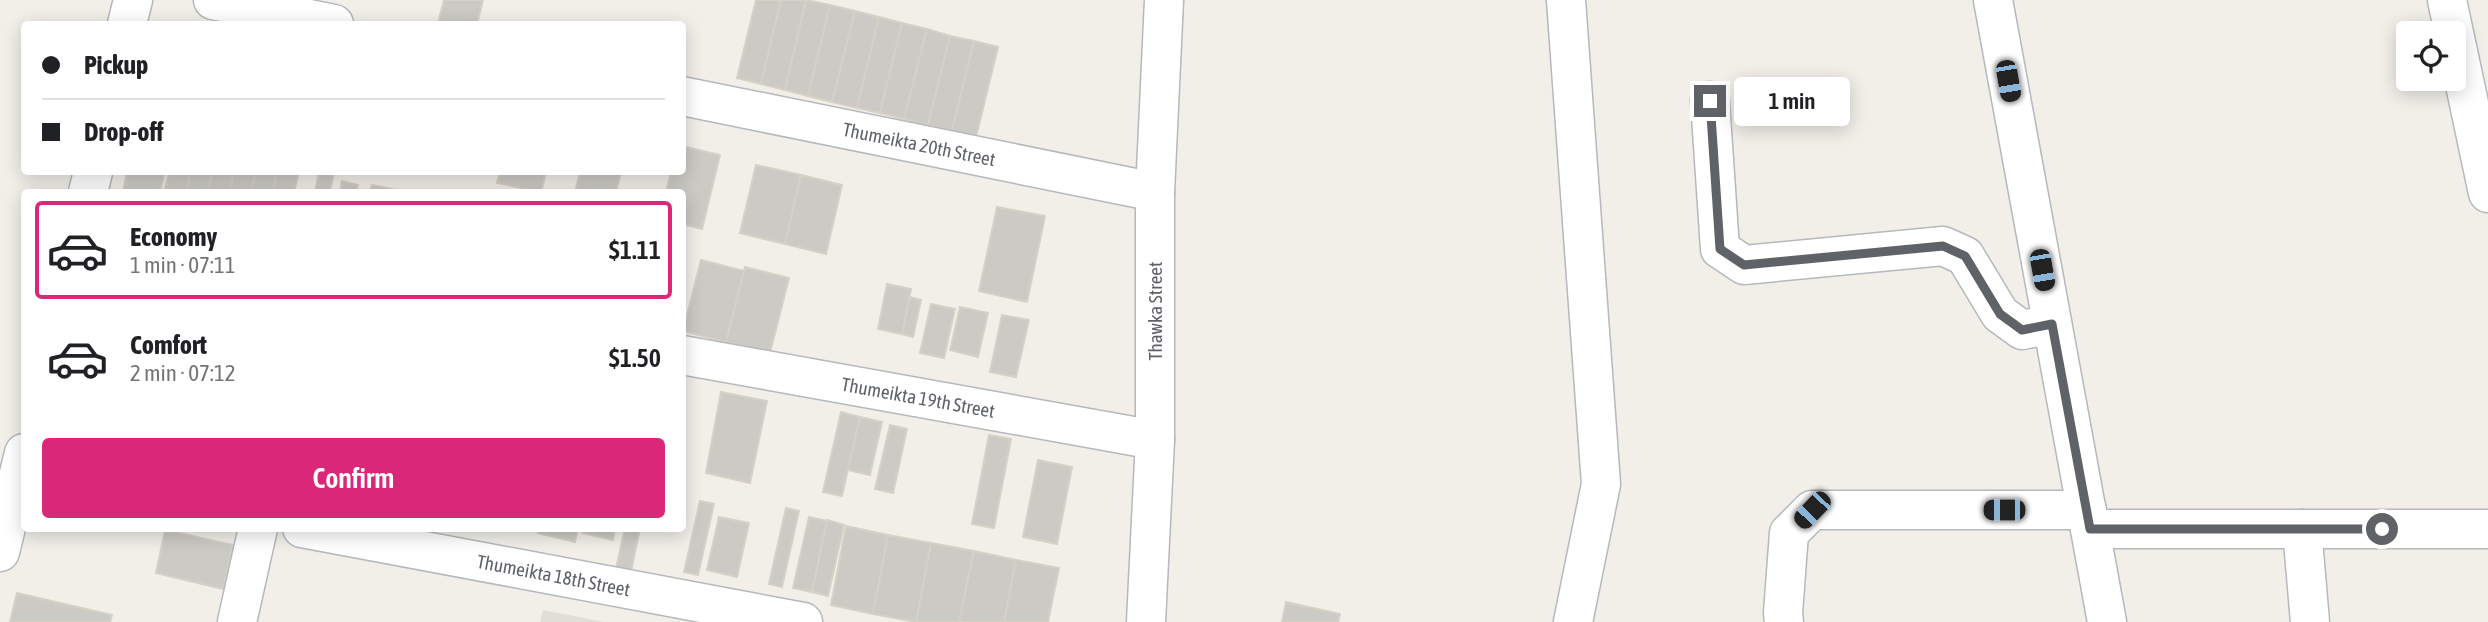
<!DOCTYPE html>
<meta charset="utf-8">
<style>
body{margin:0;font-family:"Asap Condensed",sans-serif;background:#f6f6f6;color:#202124;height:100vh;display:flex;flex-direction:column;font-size:26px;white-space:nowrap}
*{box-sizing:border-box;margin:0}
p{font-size:23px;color:#757577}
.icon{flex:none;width:38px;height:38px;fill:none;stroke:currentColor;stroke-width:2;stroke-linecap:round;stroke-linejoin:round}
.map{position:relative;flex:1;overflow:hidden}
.drawer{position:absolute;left:21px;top:189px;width:665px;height:343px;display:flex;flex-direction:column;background:#fff;border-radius:7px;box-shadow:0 4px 18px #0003}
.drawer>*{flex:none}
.banner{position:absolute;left:21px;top:21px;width:665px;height:154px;border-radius:7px;box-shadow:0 4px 18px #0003;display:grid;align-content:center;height:154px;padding:0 21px;background:#fff}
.controls{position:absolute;left:2396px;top:21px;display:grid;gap:14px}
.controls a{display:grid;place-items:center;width:70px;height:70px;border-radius:7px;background:#fff;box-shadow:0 4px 18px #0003;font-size:35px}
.end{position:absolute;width:32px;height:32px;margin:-16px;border:9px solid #5f6368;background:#fff;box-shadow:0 0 0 4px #fff}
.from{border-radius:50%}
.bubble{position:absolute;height:49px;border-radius:7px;background:#fff;box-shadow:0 4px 18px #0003;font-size:23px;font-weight:600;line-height:49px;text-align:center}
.car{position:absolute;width:21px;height:42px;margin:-21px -10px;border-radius:9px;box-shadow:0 0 5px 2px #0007;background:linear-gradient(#222 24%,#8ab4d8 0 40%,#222 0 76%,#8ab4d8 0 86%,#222 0)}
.banner b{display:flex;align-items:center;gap:24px;height:66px;font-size:26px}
.banner b+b{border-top:2px solid #e0e0e0}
.banner i{width:18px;height:18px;background:#202124}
ul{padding:12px 0 0;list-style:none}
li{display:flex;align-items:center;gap:21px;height:98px;margin:0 14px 10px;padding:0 7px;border:4px solid transparent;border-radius:7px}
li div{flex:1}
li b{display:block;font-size:26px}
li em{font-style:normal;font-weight:600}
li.current{border-color:#db2777}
li>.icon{width:63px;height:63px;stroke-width:1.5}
.cta{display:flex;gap:14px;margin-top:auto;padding:14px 21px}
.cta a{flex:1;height:80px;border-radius:7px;background:#db2777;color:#fff;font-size:28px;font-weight:600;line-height:80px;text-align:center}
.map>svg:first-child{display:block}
.education{fill:#e1ded6}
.building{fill:#cccac5;stroke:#d6d1c6;stroke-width:2}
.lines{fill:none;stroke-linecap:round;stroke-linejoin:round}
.minor-casing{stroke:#b5b8bc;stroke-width:41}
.minor{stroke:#fff;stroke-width:38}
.route{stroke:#5f6368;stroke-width:9}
.labels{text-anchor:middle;stroke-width:7;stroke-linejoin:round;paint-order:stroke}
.street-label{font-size:19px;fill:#5f6368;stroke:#fff}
</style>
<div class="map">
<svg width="2488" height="622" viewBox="0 0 2488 622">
<rect width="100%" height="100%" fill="#f1efe8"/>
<!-- education -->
<path class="education" d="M543,610L605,622H540Z"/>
<!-- building -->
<g class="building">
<path d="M444,0H483L477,24H438Z"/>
<path d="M756,0H781L761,84L737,78Z"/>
<path d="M781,0H806L785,90L761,84Z"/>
<path d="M806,0L830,5L808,96L785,90Z"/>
<path d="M830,5L855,11L832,102L808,96Z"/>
<path d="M855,11L879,17L857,108L832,102Z"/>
<path d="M879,17L902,23L880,113L857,108Z"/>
<path d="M902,23L927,29L904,119L880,113Z"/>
<path d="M927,29L950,36L928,125L904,119Z"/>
<path d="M950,36L974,41L952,131L928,125Z"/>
<path d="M974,41L998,47L976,137L952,131Z"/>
<path d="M682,146L720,155L702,229L682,224V192H666L671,172H682Z"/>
<path d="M756,165L801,175L785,244L740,233Z"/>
<path d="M127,172H165L160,192H123Z"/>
<path d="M169,172H191L186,192H164Z"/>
<path d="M191,172H212L208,192H186Z"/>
<path d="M212,172H234L230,192H208Z"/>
<path d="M234,172H256L251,192H230Z"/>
<path d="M256,172H277L273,192H251Z"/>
<path d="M277,172H299L294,192H273Z"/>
<path d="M319,172H334L330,192H315Z"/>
<path d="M500,172H546L541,192L497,183Z"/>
<path d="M580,172H621L616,192H575Z"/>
<path d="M801,175L842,185L826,254L785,244Z"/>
<path d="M342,181L358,185L356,192H340Z"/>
<path d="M372,185L396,190L395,192H370Z"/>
<path d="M997,207L1045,216L1027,302L979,291Z"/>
<path d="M701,260L744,271L726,342L683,331Z"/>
<path d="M745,267L789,278L770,353L726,342Z"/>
<path d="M887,284L911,289L902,334L878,329Z"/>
<path d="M910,297L921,300L913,337L902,334Z"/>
<path d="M931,304L955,309L944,358L920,353Z"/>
<path d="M960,307L988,313L978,357L950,350Z"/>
<path d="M1002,315L1029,320L1016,377L990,372Z"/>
<path d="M721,392L767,401L750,483L706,473Z"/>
<path d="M841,412L860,417L842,496L823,492Z"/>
<path d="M860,417L882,422L870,475L848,470Z"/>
<path d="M890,425L907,429L893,493L875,489Z"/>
<path d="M989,435L1011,439L994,528L972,524Z"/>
<path d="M1038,460L1072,467L1057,544L1023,537Z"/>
<path d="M700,501L714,504L698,575L684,572Z"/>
<path d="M786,508L799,511L782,587L769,584Z"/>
<path d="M719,517L749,523L737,577L707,570Z"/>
<path d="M809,517L827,521L812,592L793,588Z"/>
<path d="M827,520L844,525L828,596L812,592Z"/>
<path d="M846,526L888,535L873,614L831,605Z"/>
<path d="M540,528H578L575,542L538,533Z"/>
<path d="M584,528H615L613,540L583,533Z"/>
<path d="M625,528H640L630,577L615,573Z"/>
<path d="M165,530L233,545L223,589L156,573Z"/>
<path d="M888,535L931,543L916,622L873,614Z"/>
<path d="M931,543L974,551L959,622H916Z"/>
<path d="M974,551L1016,560L1004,622H959Z"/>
<path d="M1016,560L1059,568L1048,622H1004Z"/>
<path d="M17,593L112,615L110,622H10Z"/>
<path d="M1286,602L1340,614L1338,622H1282Z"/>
</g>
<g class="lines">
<defs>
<g id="minor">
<path d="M213,0L334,24"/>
<path d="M1566,0L1601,484L1573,622"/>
<path d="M1993,0L2107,622"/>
<path d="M2447,0L2488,193"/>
<path d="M127,24L133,0"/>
<path id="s1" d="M682,96L1155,192"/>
<path d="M1710,101L1720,249L1744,265L1943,246L1965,256L2000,314L2022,330L2052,324"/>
<path d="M88,192L93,172"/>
<path id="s2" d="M682,355L1155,440"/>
<path id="s3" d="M302,528L803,622"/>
<path d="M2090,529H2488"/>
<path d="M2302,529L2310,622"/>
<path d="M0,552L24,453"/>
<path d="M237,622L258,528"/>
<path d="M1146,622L1155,440V192L1164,0"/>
<path d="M1784,622L1783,613L1789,533L1812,510H2087"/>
</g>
</defs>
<!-- minor casing -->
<use href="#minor" class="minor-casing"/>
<!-- minor -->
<use href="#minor" class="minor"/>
</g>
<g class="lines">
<!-- route -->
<path class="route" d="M1710,101L1720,249L1744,265L1943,246L1965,256L2000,314L2022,330L2052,324L2090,529H2382"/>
</g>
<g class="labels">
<!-- street labels -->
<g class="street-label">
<text dy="7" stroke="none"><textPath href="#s1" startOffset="242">Thumeikta 20th Street</textPath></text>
<text transform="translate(1155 311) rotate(-90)" y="7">Thawka Street</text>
<text dy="7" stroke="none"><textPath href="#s2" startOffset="240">Thumeikta 19th Street</textPath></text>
<text dy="7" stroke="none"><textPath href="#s3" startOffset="256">Thumeikta 18th Street</textPath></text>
</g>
</g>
</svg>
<div class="controls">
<a><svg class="icon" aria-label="locate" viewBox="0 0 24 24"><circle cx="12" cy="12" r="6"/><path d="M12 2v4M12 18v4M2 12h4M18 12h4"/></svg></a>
</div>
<i class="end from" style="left:2382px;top:529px"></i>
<i class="end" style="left:1710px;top:101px"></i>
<div class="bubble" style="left:1734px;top:77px;width:116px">1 min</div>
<i class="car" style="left:2008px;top:81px;rotate:170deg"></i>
<i class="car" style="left:2042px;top:270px;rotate:170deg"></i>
<i class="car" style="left:1812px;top:510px;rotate:224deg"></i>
<i class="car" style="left:2004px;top:510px;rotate:270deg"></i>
<div class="banner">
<b><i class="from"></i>Pickup</b>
<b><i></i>Drop-off</b>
</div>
<section class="drawer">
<ul>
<li class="current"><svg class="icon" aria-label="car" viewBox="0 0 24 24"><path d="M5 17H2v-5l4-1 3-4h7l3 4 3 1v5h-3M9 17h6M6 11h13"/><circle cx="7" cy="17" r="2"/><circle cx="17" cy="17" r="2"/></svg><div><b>Economy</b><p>1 min · 07:11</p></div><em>$1.11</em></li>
<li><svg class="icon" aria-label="car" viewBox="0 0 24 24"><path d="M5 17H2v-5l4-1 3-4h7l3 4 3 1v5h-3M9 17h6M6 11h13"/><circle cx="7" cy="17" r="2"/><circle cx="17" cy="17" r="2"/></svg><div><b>Comfort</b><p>2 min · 07:12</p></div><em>$1.50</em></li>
</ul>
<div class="cta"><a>Confirm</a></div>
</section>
</div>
